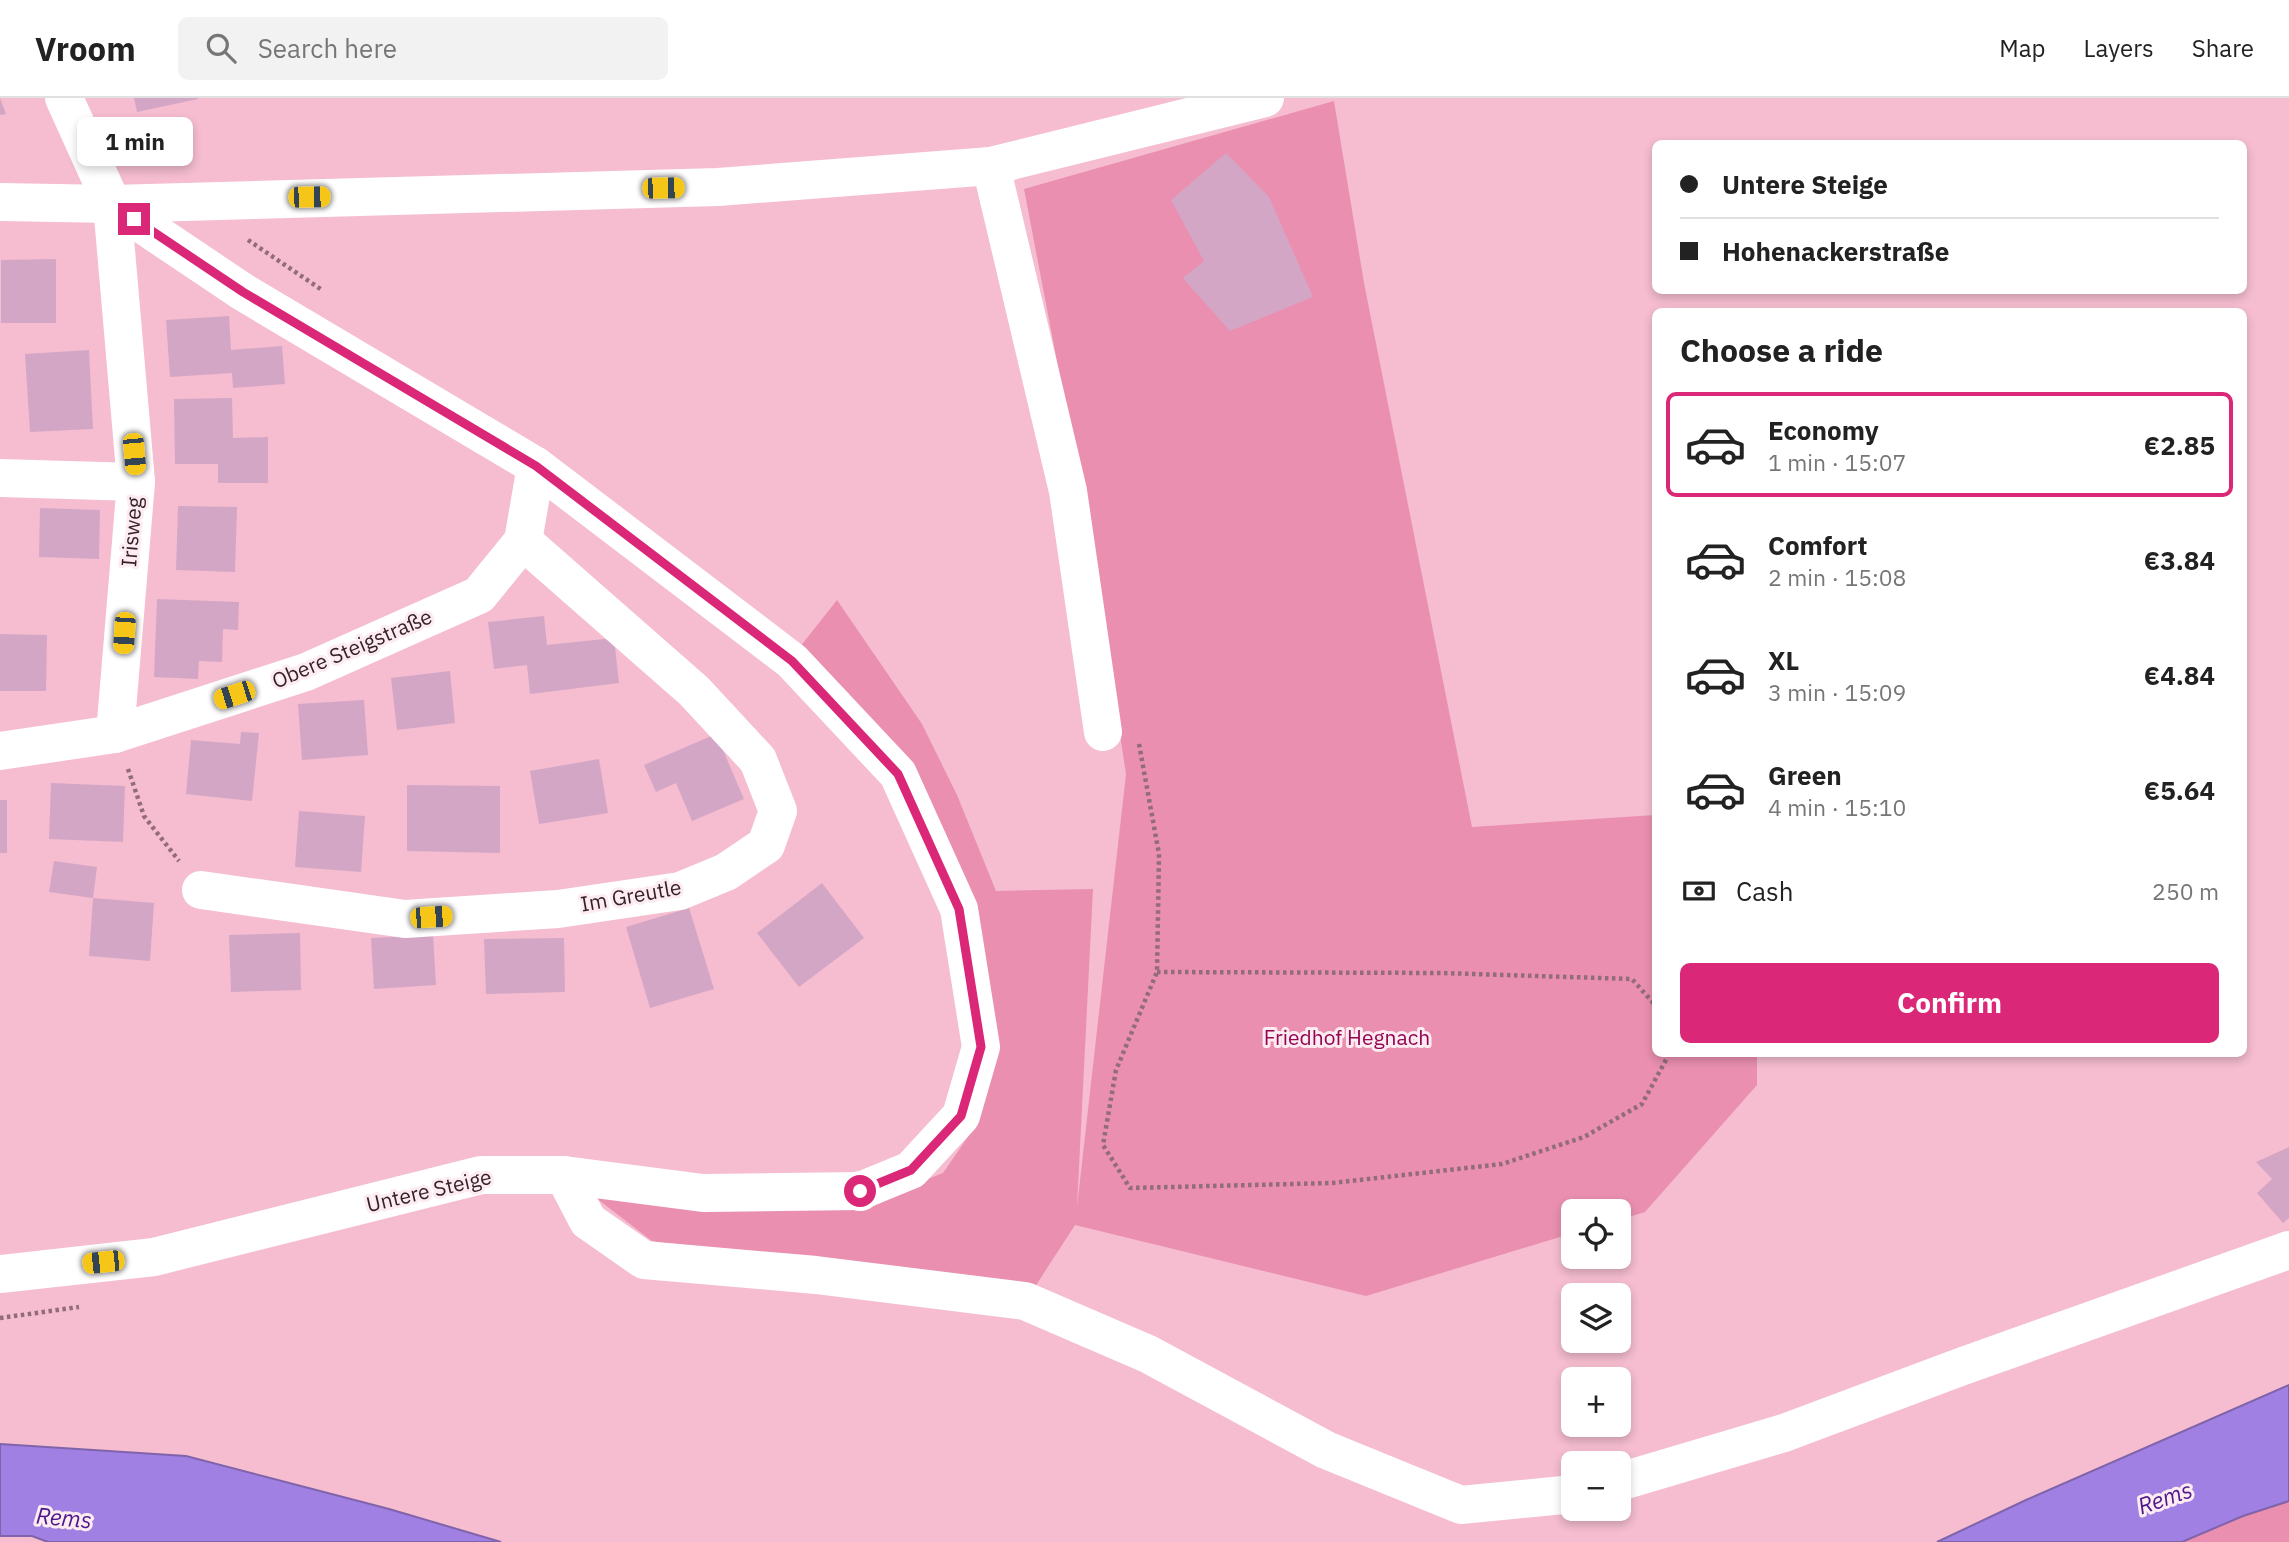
<!DOCTYPE html>
<meta charset="utf-8">
<style>
body{margin:0;font-family:"IBM Plex Sans",sans-serif;background:#f2f2f2;color:#222;height:100vh;display:flex;flex-direction:column;font-size:26px;white-space:nowrap}
*{box-sizing:border-box;margin:0}
p{font-size:23px;color:#767676}
.icon{flex:none;width:38px;height:38px;fill:none;stroke:currentColor;stroke-width:2;stroke-linecap:round;stroke-linejoin:round}
.map{position:relative;flex:1;overflow:hidden}
.side{position:absolute;left:1652px;top:210px;width:595px;height:749px;display:flex;flex-direction:column;background:#fff;border-radius:10px;box-shadow:0 4px 10px #0003}
.side>*{flex:none}
.hud{position:absolute;left:1652px;top:42px;width:595px;height:154px;border-radius:10px;box-shadow:0 4px 10px #0003;display:grid;align-content:center;height:154px;padding:0 28px;background:#fff}
.controls{position:absolute;left:1561px;top:1101px;display:grid;gap:14px}
.controls a{display:grid;place-items:center;width:70px;height:70px;border-radius:10px;background:#fff;box-shadow:0 4px 10px #0003;font-size:35px}
.end{position:absolute;width:32px;height:32px;margin:-16px;border:9px solid #db2777;background:#fff;box-shadow:0 0 0 4px #fff}
.from{border-radius:50%}
.bubble{position:absolute;height:49px;border-radius:10px;background:#fff;box-shadow:0 4px 10px #0003;font-size:23px;font-weight:700;line-height:49px;text-align:center}
.car{position:absolute;width:21px;height:42px;margin:-21px -10px;border-radius:9px;box-shadow:0 0 5px 2px #0007;background:linear-gradient(#f5c518 24%,#345 0 40%,#f5c518 0 76%,#345 0 86%,#f5c518 0)}
.hud b{display:flex;align-items:center;gap:24px;height:66px;font-size:26px}
.hud b+b{border-top:2px solid #e0e0e0}
.hud i{width:18px;height:18px;background:#222}
ul{padding:0;list-style:none}
li{display:flex;align-items:center;gap:21px;height:105px;margin:0 14px 10px;padding:0 14px;border:4px solid transparent;border-radius:10px}
li div{flex:1}
li b{display:block;font-size:26px}
li em{font-style:normal;font-weight:700}
li.active{border-color:#db2777}
li>.icon{width:63px;height:63px;stroke-width:1.5}
h2{padding:0 28px;font-size:32px;line-height:84px}
.pay{display:flex;align-items:center;gap:18px;height:77px;padding:0 28px;font-size:26px}
.pay p{margin-inline-start:auto}
.button{display:flex;gap:14px;margin-top:auto;padding:14px 28px}
.button a{flex:1;height:80px;border-radius:10px;background:#db2777;color:#fff;font-size:28px;font-weight:700;line-height:80px;text-align:center}
header{display:flex;align-items:center;gap:42px;box-sizing:border-box;height:98px;padding:0 35px;background:#fff;border-bottom:2px solid #e0e0e0}
header strong{font-size:33px}
nav{display:flex;gap:38px;margin-inline-start:auto;font-size:24px}
.search{width:490px;height:63px;background:#f2f2f2;display:flex;align-items:center;gap:18px;box-sizing:border-box;padding:0 24px;border-radius:10px;color:#767676;font-size:26px}
.map>svg:first-child{display:block}
.green{fill:#ea8fb0}
.water{fill:#a080e2;stroke:#8063aa;stroke-width:2}
.building{fill:#d4a6c6}
.lines{fill:none;stroke-linecap:round;stroke-linejoin:round}
.path{stroke:#926c78;stroke-width:4.5;stroke-dasharray:3.5 3.5;stroke-linecap:butt}
.minor{stroke:#fff;stroke-width:38}
.route{stroke:#db2777;stroke-width:9}
.labels{text-anchor:middle;stroke-width:6;stroke-linejoin:round;paint-order:stroke}
.street-label{font-size:21px;fill:#341f26;stroke:#fcebf0}
.park-label{font-size:21px;fill:#940552;stroke:#fcebf0}
.water-label{font-size:23px;font-style:italic;fill:#4e198d;stroke:#fcebf0}
</style>
<header>
<strong>Vroom</strong>
<div class="search"><svg class="icon" aria-label="search" viewBox="0 0 24 24"><circle cx="10" cy="10" r="6"/><path d="M15 15l6 6"/></svg>Search here</div>
<nav><a>Map</a><a>Layers</a><a>Share</a></nav>
</header>
<div class="map">
<svg width="2289" height="1444" viewBox="0 0 2289 1444">
<rect width="100%" height="100%" fill="#f5bdcf"/>
<!-- green -->
<g class="green">
<path d="M1334,3L1364,185L1472,729L1655,717L1656,956H1757V987L1645,1114L1619,1122V1113H1573V1135L1366,1198L1075,1127L1029,1198L814,1171L652,1143L574,1083L869,1104L943,1075L972,1033L977,833L796,554L837,502L922,626L957,697L996,793L1093,791L1077,1109L1126,676L1086,415L1024,91Z"/>
<path d="M2289,1403V1444H2182L2243,1418Z"/>
</g>
<!-- water -->
<g class="water">
<path d="M2289,1287V1403L2243,1418L2182,1444H1937L2026,1402Z"/>
<path d="M0,1346L186,1358L389,1411L501,1444H48L32,1438H0Z"/>
</g>
<!-- building -->
<g class="building">
<path d="M0,0L6,16L0,17Z"/>
<path d="M134,0H198V1L137,14Z"/>
<path d="M1226,55L1269,99L1313,199L1230,233L1183,180L1204,163L1171,102Z"/>
<path d="M56,161V225H1V162Z"/>
<path d="M229,218L231,252L282,248L285,286L233,290L232,275L170,279L166,222Z"/>
<path d="M89,252L93,331L30,334L25,256Z"/>
<path d="M232,300L233,340L268,339V385H218V366H175L174,301Z"/>
<path d="M178,408L237,409L235,474L176,472Z"/>
<path d="M40,410L100,412L99,461L39,459Z"/>
<path d="M157,501L239,504L238,532L223,531L222,564L199,563L198,581L154,579Z"/>
<path d="M544,518L547,547L614,540L619,585L530,596L527,567L494,571L488,524Z"/>
<path d="M0,536L47,537L46,593H0Z"/>
<path d="M450,573L455,625L397,632L391,580Z"/>
<path d="M364,602L368,657L302,662L298,606Z"/>
<path d="M241,634L259,635L252,703L186,696L191,642L240,646Z"/>
<path d="M716,636L744,701L692,723L676,685L656,694L644,667Z"/>
<path d="M599,661L608,715L539,726L530,673Z"/>
<path d="M51,685L125,688L123,744L49,741Z"/>
<path d="M407,687L500,688V755L407,753Z"/>
<rect x="0" y="702" width="7" height="53"/>
<path d="M299,713L365,718L361,774L295,769Z"/>
<path d="M54,763L97,769L93,800L154,805L150,863L89,858L93,800L49,794Z"/>
<path d="M822,785L864,840L799,889L757,835Z"/>
<path d="M689,810L714,891L650,910L626,829Z"/>
<path d="M300,835L301,892L231,894L229,837Z"/>
<path d="M433,837L436,887L374,891L371,840Z"/>
<path d="M564,840L565,894L486,896L484,841Z"/>
<path d="M2289,1049V1120L2283,1125L2257,1095L2272,1081L2256,1064Z"/>
</g>
<g class="lines">
<!-- path -->
<g class="path">
<path d="M248,142L322,192"/>
<path d="M1139,646L1159,756L1157,874L1116,972L1103,1047L1130,1090L1332,1085L1502,1066L1584,1039L1642,1006L1667,960L1666,956"/>
<path d="M128,671L144,718L179,763"/>
<path d="M1157,874L1442,875L1632,881L1656,908"/>
<path d="M0,1220L79,1209"/>
</g>
<!-- minor -->
<g class="minor">
<path d="M64,0L112,106L136,384L115,636"/>
<path d="M991,68L1068,393L1103,634"/>
<path d="M0,104L112,106L718,89L991,68L1265,0"/>
<path d="M0,380L136,384"/>
<path d="M0,653L115,636L306,574L479,497L523,443L536,368"/>
<path d="M201,792L405,821L558,811L680,793L726,774L766,747L778,713L758,662L694,593L523,443"/>
<path d="M564,1077L588,1123L644,1162L816,1177L1025,1203L1148,1256L1326,1352L1461,1407L1573,1396"/>
<path d="M0,1176L154,1159L481,1077H564L703,1095L860,1093L911,1072L961,1018L981,949L959,811L898,676L792,563L536,368L243,194L112,106"/>
<path d="M1619,1384L1784,1335L1963,1268L2289,1152"/>
</g>
</g>
<g class="lines">
<!-- route -->
<path class="route" d="M134,121L243,194L536,368L792,563L898,676L959,811L981,949L961,1018L911,1072L860,1093"/>
</g>
<g class="labels">
<!-- street labels -->
<g class="street-label">
<text transform="translate(132 434) rotate(-85)" y="7">Irisweg</text>
<text transform="translate(352 551) rotate(-23)" y="7">Obere Steigstraße</text>
<text transform="translate(631 798) rotate(-10)" y="7">Im Greutle</text>
<text transform="translate(429 1093) rotate(-13)" y="7">Untere Steige</text>
</g>
<!-- park labels -->
<g class="park-label">
<text x="1347" y="947">Friedhof Hegnach</text>
</g>
<!-- water labels -->
<g class="water-label">
<text transform="translate(2165 1400) rotate(-19)" y="8">Rems</text>
<text transform="translate(64 1420) rotate(5)" y="8">Rems</text>
</g>
</g>
</svg>
<div class="controls">
<a><svg class="icon" aria-label="locate" viewBox="0 0 24 24"><circle cx="12" cy="12" r="6"/><path d="M12 2v4M12 18v4M2 12h4M18 12h4"/></svg></a>
<a><svg class="icon" aria-label="layers" viewBox="0 0 24 24"><path d="M12 4l9 5-9 5-9-5zM3 14l9 5 9-5"/></svg></a>
<a>+</a>
<a>−</a>
</div>
<i class="end from" style="left:860px;top:1093px"></i>
<i class="end" style="left:134px;top:121px"></i>
<div class="bubble" style="left:77px;top:19px;width:116px">1 min</div>
<i class="car" style="left:663px;top:90px;rotate:89deg"></i>
<i class="car" style="left:309px;top:99px;rotate:89deg"></i>
<i class="car" style="left:134px;top:356px;rotate:175deg"></i>
<i class="car" style="left:124px;top:535px;rotate:184deg"></i>
<i class="car" style="left:234px;top:597px;rotate:252deg"></i>
<i class="car" style="left:431px;top:819px;rotate:86deg"></i>
<i class="car" style="left:103px;top:1164px;rotate:264deg"></i>
<div class="hud">
<b><i class="from"></i>Untere Steige</b>
<b><i></i>Hohenackerstraße</b>
</div>
<section class="side">
<h2>Choose a ride</h2>
<ul>
<li class="active"><svg class="icon" aria-label="car" viewBox="0 0 24 24"><path d="M5 17H2v-5l4-1 3-4h7l3 4 3 1v5h-3M9 17h6M6 11h13"/><circle cx="7" cy="17" r="2"/><circle cx="17" cy="17" r="2"/></svg><div><b>Economy</b><p>1 min · 15:07</p></div><em>€2.85</em></li>
<li><svg class="icon" aria-label="car" viewBox="0 0 24 24"><path d="M5 17H2v-5l4-1 3-4h7l3 4 3 1v5h-3M9 17h6M6 11h13"/><circle cx="7" cy="17" r="2"/><circle cx="17" cy="17" r="2"/></svg><div><b>Comfort</b><p>2 min · 15:08</p></div><em>€3.84</em></li>
<li><svg class="icon" aria-label="car" viewBox="0 0 24 24"><path d="M5 17H2v-5l4-1 3-4h7l3 4 3 1v5h-3M9 17h6M6 11h13"/><circle cx="7" cy="17" r="2"/><circle cx="17" cy="17" r="2"/></svg><div><b>XL</b><p>3 min · 15:09</p></div><em>€4.84</em></li>
<li><svg class="icon" aria-label="car" viewBox="0 0 24 24"><path d="M5 17H2v-5l4-1 3-4h7l3 4 3 1v5h-3M9 17h6M6 11h13"/><circle cx="7" cy="17" r="2"/><circle cx="17" cy="17" r="2"/></svg><div><b>Green</b><p>4 min · 15:10</p></div><em>€5.64</em></li>
</ul>
<div class="pay"><svg class="icon" aria-label="cash" viewBox="0 0 24 24"><path d="M3 7h18v10H3z"/><circle cx="12" cy="12" r="2"/></svg>Cash<p>250 m</p></div>
<div class="button"><a>Confirm</a></div>
</section>
</div>
